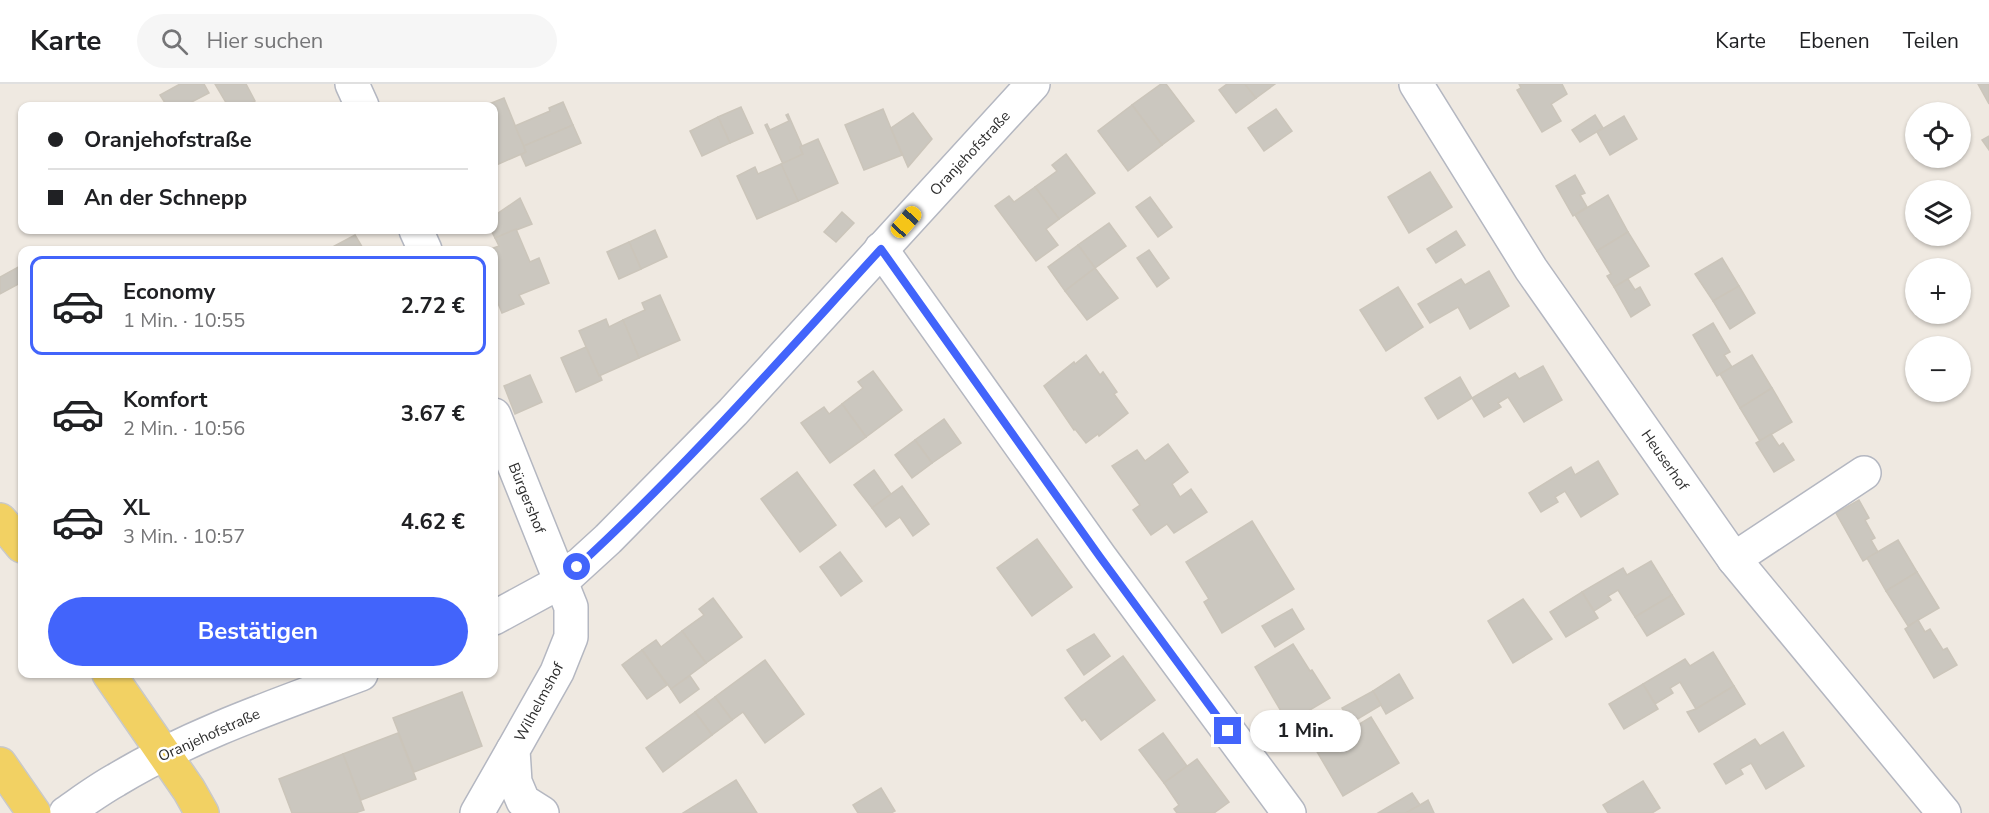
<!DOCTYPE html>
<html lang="de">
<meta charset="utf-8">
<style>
body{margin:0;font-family:"Nunito Sans",sans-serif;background:#f6f6f6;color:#202124;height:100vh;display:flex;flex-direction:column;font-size:22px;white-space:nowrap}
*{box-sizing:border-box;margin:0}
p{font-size:20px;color:#757577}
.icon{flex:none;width:33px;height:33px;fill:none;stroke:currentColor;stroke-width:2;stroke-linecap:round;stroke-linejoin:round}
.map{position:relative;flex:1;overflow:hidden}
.panel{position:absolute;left:18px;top:162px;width:480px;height:432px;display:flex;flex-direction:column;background:#fff;border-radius:12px;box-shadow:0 2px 4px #0004}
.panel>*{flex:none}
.hud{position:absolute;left:18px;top:18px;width:480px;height:132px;border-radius:12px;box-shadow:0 2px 4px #0004;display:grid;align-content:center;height:132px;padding:0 30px;background:#fff}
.controls{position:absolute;left:1905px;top:18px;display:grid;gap:12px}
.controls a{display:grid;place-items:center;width:66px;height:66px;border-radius:50%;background:#fff;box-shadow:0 2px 4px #0004;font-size:30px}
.end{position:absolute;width:27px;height:27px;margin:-14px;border:8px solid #4264fb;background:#fff;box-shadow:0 0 0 3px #fff}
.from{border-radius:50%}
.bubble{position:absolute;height:42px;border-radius:21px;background:#fff;box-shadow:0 2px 4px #0004;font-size:20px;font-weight:700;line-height:42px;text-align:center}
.car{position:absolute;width:18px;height:36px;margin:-18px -9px;border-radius:8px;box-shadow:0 0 4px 2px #0007;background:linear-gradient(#f5c518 24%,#345 0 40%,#f5c518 0 76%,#345 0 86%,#f5c518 0)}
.hud b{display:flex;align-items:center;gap:21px;height:57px;font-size:22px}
.hud b+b{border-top:2px solid #e0e0e0}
.hud i{width:15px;height:15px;background:#202124}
ul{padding:10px 0 0;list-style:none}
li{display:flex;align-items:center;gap:18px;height:99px;margin:0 12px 9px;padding:0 18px;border:3px solid transparent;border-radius:12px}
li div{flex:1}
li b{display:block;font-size:22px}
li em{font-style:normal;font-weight:700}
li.on{border-color:#4264fb}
li>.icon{width:54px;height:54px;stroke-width:1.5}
.cta{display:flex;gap:12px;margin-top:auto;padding:12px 30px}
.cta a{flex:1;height:69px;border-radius:36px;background:#4264fb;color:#fff;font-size:24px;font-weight:700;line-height:69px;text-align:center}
header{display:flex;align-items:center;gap:36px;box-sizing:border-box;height:84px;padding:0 30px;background:#fff;border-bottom:2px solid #e0e0e0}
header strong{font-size:28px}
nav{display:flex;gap:33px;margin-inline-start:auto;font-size:21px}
.search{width:420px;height:54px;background:#f6f6f6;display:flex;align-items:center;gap:15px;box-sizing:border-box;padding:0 21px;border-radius:33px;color:#757577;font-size:22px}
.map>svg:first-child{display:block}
.building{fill:#cbc7bf;stroke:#cbc5ba;stroke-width:1.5}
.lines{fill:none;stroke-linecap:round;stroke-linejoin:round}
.minor-casing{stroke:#b4b7c1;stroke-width:36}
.major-casing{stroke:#c9c9c9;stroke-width:36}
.minor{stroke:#fff;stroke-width:33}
.major{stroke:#f2d163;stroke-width:33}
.route{stroke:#4264fb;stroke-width:8}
.labels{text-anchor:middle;stroke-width:5;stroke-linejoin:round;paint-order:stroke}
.street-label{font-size:15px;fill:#2e2e2e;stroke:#fff}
</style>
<header>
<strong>Karte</strong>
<div class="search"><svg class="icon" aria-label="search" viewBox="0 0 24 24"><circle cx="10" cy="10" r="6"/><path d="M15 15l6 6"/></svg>Hier suchen</div>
<nav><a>Karte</a><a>Ebenen</a><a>Teilen</a></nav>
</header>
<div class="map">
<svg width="1989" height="729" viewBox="0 0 1989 729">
<rect width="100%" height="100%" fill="#efe9e1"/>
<!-- building -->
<g class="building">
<path d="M180,0H204L209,9L184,22H167L160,11Z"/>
<path d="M215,0H246L255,17L246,22H228Z"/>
<path d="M1161,0H1166L1194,37L1162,61L1132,21Z"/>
<path d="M1227,0H1245L1256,14L1236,29L1219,6Z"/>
<path d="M1245,0H1275L1256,14Z"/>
<path d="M1519,0H1562L1567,10L1551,20L1561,37L1542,48L1517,6L1521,4Z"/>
<path d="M1978,0H1989V20Z"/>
<path d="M504,14L526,68L494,82V22H484Z"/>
<path d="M563,18L573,41L524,62L515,42L550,27L549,24Z"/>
<path d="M1132,21L1162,61L1128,87L1098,47Z"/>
<path d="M741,23L753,49L730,59L718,33Z"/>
<path d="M883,25L902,71L864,86L845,41Z"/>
<path d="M1276,25L1292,47L1264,67L1248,44Z"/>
<path d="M913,29L932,55L908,83L891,44Z"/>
<path d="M788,30L802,62L800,63L803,70L783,80L765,41L767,40L770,46L789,37L786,31Z"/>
<path d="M1595,31L1603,44L1580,58L1572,46Z"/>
<path d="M1624,32L1637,55L1610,71L1597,48Z"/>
<path d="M718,33L730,59L702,72L690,47Z"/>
<path d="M573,41L581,59L526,82L521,71L526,68L524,62Z"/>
<path d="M1989,52V66L1982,56Z"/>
<path d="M818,55L838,99L798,117L781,80L803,70L800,63Z"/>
<path d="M1066,70L1095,109L1059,135L1035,103L1057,87L1052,81Z"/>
<path d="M781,80L798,117L757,135L737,92L755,83L758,90Z"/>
<path d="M1430,88L1452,123L1409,149L1388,113Z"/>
<path d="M1575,91L1585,109L1580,111L1587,123L1573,132L1556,102Z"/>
<path d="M1035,103L1059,135L1046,145L1058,161L1036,177L995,122L1009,112L1014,118Z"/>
<path d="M1608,111L1628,148L1597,167L1575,131Z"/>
<path d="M1150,113L1172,143L1158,153L1136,123Z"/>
<path d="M520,114L532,140L495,154L491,146H494V132Z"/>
<path d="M842,128L854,139L836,158L824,148Z"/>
<path d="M1109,139L1126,162L1095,184L1078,161Z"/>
<path d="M516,145L530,178L539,174L549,199L519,211L524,220L502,229L495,212L494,213V166H488L499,162L495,154Z"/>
<path d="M655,146L667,173L641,185L629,158Z"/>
<path d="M1456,147L1465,161L1436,179L1427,165Z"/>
<path d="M1628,148L1649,182L1614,203L1607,192L1611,190L1597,167Z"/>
<path d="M355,151L364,166H327Z"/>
<path d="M629,158L641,185L619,195L607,168Z"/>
<path d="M1078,161L1095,184L1065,207L1048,183Z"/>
<path d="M1149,166L1169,194L1157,203L1137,174Z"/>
<path d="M1722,174L1739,202L1713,217L1695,190Z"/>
<path d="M22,181V198L0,210V193Z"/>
<path d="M1095,184L1118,214L1087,236L1065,207Z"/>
<path d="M1489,187L1509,222L1470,245L1458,223L1430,239L1418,220L1461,195L1465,201Z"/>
<path d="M1628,195L1635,206L1640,203L1650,221L1631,233L1614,203Z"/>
<path d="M1739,202L1755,229L1730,245L1713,217Z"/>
<path d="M1398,203L1423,243L1386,267L1360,226Z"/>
<path d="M660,211L680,256L639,274L623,236L645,226L642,219Z"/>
<path d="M606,235L609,243L623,236L639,274L599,292L579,247Z"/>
<path d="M1713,239L1730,268L1724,271L1732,283L1717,292L1693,251Z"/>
<path d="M586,263L599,292L600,291L602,296L576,308L561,274Z"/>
<path d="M1086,271L1100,291L1103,288L1117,308L1114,310L1128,329L1099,352L1098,350L1086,359L1075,345L1074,346L1044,302L1074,278L1075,280Z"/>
<path d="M1752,271L1772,304L1740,324L1720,290Z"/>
<path d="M1543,282L1562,316L1524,338L1508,313L1498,319L1501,323L1484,333L1472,314L1515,289L1519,295Z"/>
<path d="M873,287L902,326L866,353L842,320L863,304L858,298Z"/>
<path d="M530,291L542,318L515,330L504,302Z"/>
<path d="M1460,293L1472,314L1438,335L1425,314Z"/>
<path d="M1772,304L1792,338L1760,357L1740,324Z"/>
<path d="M842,320L866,353L830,379L801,339L824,323L829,330Z"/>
<path d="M944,335L961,359L932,379L915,356Z"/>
<path d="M1771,350L1779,362L1783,359L1794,376L1774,388L1756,359Z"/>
<path d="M915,356L932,379L912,394L895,371Z"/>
<path d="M1168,360L1188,388L1172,400L1180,413L1191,405L1207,428L1174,449L1167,440L1151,451L1133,426L1140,421L1112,382L1137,366L1145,377Z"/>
<path d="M1598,377L1618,410L1581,433L1565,407L1555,413L1558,418L1541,428L1529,409L1571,383L1575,391Z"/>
<path d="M874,386L891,410L872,424L854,401Z"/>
<path d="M797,388L836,441L800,468L761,415Z"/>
<path d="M902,402L929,440L913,452L900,433L886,443L872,424Z"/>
<path d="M1859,416L1869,434L1865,436L1875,454L1871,456L1878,468L1863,477L1836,429Z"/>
<path d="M1252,437L1294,505L1222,549L1204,518L1209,515L1186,478Z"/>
<path d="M1037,455L1072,503L1032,532L997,484Z"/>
<path d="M1898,456L1917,488L1886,507L1867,474Z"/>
<path d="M840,468L862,497L841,512L820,483Z"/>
<path d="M1651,477L1672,511L1635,533L1618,506L1608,512L1611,516L1594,527L1582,508L1623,484L1627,491Z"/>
<path d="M1917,488L1939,524L1908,542L1886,507Z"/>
<path d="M1582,508L1598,534L1566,553L1550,528Z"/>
<path d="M1672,511L1684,530L1647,552L1635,533Z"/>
<path d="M713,514L742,553L706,579L682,547L704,531L699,525Z"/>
<path d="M1523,515L1552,555L1513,579L1488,537Z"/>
<path d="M1292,525L1304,545L1275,563L1262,542Z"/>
<path d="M1918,536L1925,548L1930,545L1943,566L1947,564L1957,581L1934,594L1905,545Z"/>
<path d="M682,547L706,579L671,605L642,566L656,556L661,563Z"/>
<path d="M1094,550L1110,572L1084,591L1067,566Z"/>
<path d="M1293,560L1310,587L1312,586L1330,614L1288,639L1255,583Z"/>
<path d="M642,566L667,601L647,615L622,581Z"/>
<path d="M1713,568L1734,602L1696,625L1680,598L1670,604L1673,609L1655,620L1643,600L1685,575L1690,582Z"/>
<path d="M1123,572L1155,616L1101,656L1085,635L1082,637L1065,614Z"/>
<path d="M765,576L804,630L765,659L743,628L732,636L715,613Z"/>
<path d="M1399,590L1413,614L1386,630L1373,607Z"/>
<path d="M690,592L699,605L680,619L671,605Z"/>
<path d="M1643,600L1658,625L1624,645L1609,620Z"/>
<path d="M1734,602L1745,620L1699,648L1687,628L1696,625Z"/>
<path d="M1373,607L1381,621L1351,639L1342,624Z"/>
<path d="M462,608L482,662L414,688L393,634Z"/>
<path d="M715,613L732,636L712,651L695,628Z"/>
<path d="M695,628L712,651L663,688L646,664Z"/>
<path d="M1371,633L1399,679L1343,712L1316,666Z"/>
<path d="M1783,648L1804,682L1766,705L1751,679L1740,685L1743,690L1726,700L1714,680L1755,655L1760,662Z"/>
<path d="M398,649L416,695L361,716L343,670Z"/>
<path d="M1163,649L1187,682L1164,699L1139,666Z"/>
<path d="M343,670L364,726L355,729H292L279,695Z"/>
<path d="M1197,675L1229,718L1214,729H1177L1174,725L1179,721L1164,699Z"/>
<path d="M736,696L757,729H683Z"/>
<path d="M1643,697L1660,724L1652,729H1608L1603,721Z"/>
<path d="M881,704L895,727L891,729H858L853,721Z"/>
<path d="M1412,709L1420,721L1406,729H1378Z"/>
<path d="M1428,716L1434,729H1406L1420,721Z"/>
</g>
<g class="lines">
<defs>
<g id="minor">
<path d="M352,0L362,22"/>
<path d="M1416,0L1531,185L1734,475L1944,729"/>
<path d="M416,146L425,166"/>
<path d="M881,165L1100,473L1289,729"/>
<path d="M494,331L571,523V553L557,588L513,666L515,698L523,717L542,729"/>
<path d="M1734,475L1864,389"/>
<path d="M494,534L562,497L608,455L733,328L1033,0"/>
<path d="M66,729C82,718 98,706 116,696C192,650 278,621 361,590"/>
<path d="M477,729L513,666"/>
</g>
<g id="major">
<path d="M0,436L22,462"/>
<path d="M109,590L189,706L202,729"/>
<path d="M0,680L34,729"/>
</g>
</defs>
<!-- minor casing -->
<use href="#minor" class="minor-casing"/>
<!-- major casing -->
<use href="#major" class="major-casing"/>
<!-- minor -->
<use href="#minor" class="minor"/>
<!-- major -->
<use href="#major" class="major"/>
</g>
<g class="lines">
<!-- route -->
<path class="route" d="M577,483C685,384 782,273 881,165L1100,473L1228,647"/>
</g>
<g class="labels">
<!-- street labels -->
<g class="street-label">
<text transform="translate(970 69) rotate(-47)" y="5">Oranjehofstraße</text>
<text transform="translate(1665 376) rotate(55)" y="5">Heuserhof</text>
<text transform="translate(527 414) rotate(68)" y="5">Bürgershof</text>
<text transform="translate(539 618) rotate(-62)" y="5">Wilhelmshof</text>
<text transform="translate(209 651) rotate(-24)" y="5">Oranjehofstraße</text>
</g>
</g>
</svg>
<div class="controls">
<a><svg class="icon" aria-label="locate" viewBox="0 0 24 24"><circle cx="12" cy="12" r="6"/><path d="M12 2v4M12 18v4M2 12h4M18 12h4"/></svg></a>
<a><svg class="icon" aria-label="layers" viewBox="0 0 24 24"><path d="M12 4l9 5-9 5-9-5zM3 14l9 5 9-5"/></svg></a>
<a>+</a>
<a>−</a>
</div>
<i class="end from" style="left:577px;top:483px"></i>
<i class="end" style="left:1228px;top:647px"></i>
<div class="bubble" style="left:1250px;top:626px;width:111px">1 Min.</div>
<i class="car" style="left:906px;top:138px;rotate:42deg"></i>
<div class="hud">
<b><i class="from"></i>Oranjehofstraße</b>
<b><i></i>An der Schnepp</b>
</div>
<section class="panel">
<ul>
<li class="on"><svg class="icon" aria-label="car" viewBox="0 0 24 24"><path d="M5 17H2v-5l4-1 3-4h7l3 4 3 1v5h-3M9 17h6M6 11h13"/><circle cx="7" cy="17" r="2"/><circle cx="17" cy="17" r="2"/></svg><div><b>Economy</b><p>1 Min. · 10:55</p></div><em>2.72 €</em></li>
<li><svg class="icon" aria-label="car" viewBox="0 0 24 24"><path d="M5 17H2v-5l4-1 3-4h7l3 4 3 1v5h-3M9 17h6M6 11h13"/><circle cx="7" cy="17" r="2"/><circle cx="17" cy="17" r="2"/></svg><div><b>Komfort</b><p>2 Min. · 10:56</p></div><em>3.67 €</em></li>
<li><svg class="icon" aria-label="car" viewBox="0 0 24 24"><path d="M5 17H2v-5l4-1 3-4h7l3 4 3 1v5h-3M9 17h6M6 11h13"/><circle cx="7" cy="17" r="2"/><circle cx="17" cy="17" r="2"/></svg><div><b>XL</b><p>3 Min. · 10:57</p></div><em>4.62 €</em></li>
</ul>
<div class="cta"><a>Bestätigen</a></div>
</section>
</div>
